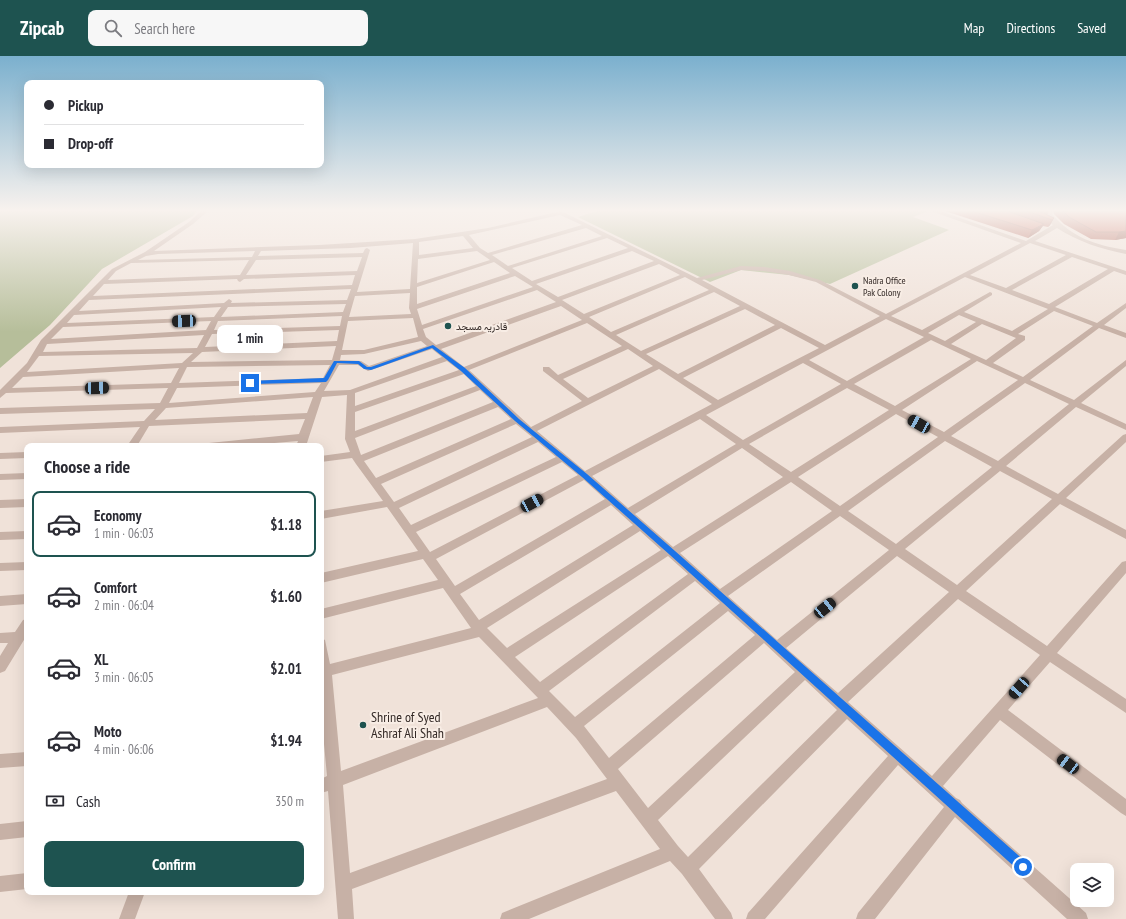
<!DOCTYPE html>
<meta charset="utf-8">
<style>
body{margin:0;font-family:"PT Sans Narrow",Vazirmatn,sans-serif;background:#f7f7f7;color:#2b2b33;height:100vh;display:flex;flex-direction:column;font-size:15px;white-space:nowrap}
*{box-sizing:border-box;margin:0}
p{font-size:13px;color:#7c7c81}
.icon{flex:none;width:22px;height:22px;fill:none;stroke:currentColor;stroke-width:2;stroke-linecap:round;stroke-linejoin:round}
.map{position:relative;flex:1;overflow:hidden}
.sheet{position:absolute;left:24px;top:387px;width:300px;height:452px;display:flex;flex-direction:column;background:#fff;border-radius:8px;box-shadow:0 4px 16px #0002}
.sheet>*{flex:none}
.top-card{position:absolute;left:24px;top:24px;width:300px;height:88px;border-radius:8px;box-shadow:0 4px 16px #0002;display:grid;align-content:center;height:88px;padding:0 20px;background:#fff}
.tools{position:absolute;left:1070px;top:807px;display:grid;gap:8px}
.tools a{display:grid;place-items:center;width:44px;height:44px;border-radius:8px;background:#fff;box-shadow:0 4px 16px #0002;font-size:20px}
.end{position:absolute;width:18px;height:18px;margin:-9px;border:5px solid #1a73e8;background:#fff;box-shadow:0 0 0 2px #fff}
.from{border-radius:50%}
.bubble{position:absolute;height:28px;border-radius:8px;background:#fff;box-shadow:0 4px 16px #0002;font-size:13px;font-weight:600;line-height:28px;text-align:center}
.car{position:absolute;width:12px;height:24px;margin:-12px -6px;border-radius:5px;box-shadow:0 0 3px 1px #0007;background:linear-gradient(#222 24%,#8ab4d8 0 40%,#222 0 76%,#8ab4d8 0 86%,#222 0)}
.top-card b{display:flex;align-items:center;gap:14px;height:38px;font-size:15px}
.top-card b+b{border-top:1px solid #e1e1e2}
.top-card i{width:10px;height:10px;background:#2b2b33}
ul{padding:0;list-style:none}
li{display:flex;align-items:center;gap:12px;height:66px;margin:0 8px 6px;padding:0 12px;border:2px solid transparent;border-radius:8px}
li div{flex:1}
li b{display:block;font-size:15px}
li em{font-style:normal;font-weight:600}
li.active{border-color:#1e5350}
li>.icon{width:36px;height:36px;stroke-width:1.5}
h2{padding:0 20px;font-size:18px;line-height:48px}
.pay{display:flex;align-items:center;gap:10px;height:44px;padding:0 20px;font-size:15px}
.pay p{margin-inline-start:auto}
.primary-button{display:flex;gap:8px;margin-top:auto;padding:8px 20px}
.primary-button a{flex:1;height:46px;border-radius:8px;background:#1e5350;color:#fff;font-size:16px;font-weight:600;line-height:46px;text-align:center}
header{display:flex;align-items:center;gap:24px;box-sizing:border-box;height:56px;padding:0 20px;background:#1e5350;color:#fff}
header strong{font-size:19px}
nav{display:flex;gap:22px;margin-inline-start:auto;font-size:14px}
.search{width:280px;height:36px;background:#f7f7f7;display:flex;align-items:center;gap:10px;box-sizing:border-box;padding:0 14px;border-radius:8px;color:#7c7c81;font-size:15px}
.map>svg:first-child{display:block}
.green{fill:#b6be9a}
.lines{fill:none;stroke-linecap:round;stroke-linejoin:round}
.minor{fill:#c7b1a6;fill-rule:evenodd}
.wall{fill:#a64a3c}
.shaded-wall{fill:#873c31}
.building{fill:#c15646;stroke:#873c31}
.route{fill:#1a73e8}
.poi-dot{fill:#1e5350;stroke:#f8ede5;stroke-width:1.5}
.labels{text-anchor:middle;stroke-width:4;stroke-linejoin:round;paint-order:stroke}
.far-poi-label{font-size:10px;fill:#332926;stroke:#f8ede5;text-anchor:start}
.near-poi-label{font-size:14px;fill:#332926;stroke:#f8ede5;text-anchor:start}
</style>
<header>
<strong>Zipcab</strong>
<div class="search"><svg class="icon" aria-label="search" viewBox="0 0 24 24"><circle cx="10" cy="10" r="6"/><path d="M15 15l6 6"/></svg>Search here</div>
<nav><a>Map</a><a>Directions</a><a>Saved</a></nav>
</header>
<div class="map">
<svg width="1126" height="863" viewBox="0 0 1126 863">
<rect width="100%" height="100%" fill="#f0e2d9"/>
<!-- green -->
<g class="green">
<path d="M0,155H197L193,160L102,213L50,269L0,312Z"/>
<path d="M597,155H928L913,161L949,174L830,228L789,219L741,214L710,226L578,161Z"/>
</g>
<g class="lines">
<!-- minor -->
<g class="minor">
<path d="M201,155H208L193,168L154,195L319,189L415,183L488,172L561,155L697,222L741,210L764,211L790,215L820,224L886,258L1021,187L931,155H940L1026,185L1053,169L1050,167L1052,165L1046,158L1047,155H1053L1052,158C1072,182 1096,189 1126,194V198C1101,193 1079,186 1057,172L1035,185L1126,215V219L1114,215L1055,251L1097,267L1126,247V252L1104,269L1126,277V282L1099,272L1030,324L1074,344L1126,304V310L1081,347L1126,368V374L1076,351L1006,410L1058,438L1123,379L1126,378V386L1066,442L1126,474V483L1060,448L966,535L1047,590L1122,506L1126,505V517L1057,597L1126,643V657L1050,606L1008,654L1126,743V760L1121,757L1000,664L943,730L956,742L960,744L962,747L1086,857L1088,863H1067L955,761L875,863H856L858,857L944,751L898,709L765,863H746L748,857L888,700L847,663L699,813L731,857L733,863H715L682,818L670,805L529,863H500L502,857L660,793L616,735L352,833L354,863H338L328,735L321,737V723L327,720L321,656V582L325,584L330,608L471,572L443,532L321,563V553L438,524L423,503L321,527V517L418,495L387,451L321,463V455L383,445L356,408L352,402L321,406V400L350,396L345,383L347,339L322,341L306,390H296L298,385L241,390H204L209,387L299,378L305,363L149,370L137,390H127L140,371L0,377V371L144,365L155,353L0,358V352L160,347L168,332L6,337L0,342V334L27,307L41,284L112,213L145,196L189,166ZM560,159L582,169L488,197L480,192L469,179ZM586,172L602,180L508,210L492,199ZM463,180L473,192L419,199V186ZM607,182L628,192L532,225L512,212ZM413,187L410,233L357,236L370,194L367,192L365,193L363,197L258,200L261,195L351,192ZM1030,187L1066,199L1006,232L970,219ZM255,195L252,201L138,204L146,200L158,198ZM477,195L490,204L417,227L418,203ZM632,195L654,205L558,241L536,228ZM362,201L357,215L246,219L256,204ZM1072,201L1108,213L1049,248L1012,234ZM249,204L240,219L108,224L116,215L131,207ZM494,206L510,217L417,248V231ZM659,208L680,219L584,258L562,244ZM741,214L764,215L789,219L816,226L880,260L825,289L702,224ZM355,219L352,229L93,240L104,228L237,223L238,225L240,226L244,223ZM515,220L533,231L422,269L417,253ZM685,221L709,234L611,276L589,261ZM965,221L1048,253L1012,275L964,256L992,239V237L990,236L922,274L891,260ZM351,233L347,244L231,247L232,245L229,243L224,247L79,255L89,244ZM537,234L556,246L436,289L426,281L423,273ZM714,236L740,250L641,295L616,279ZM410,237L409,252L411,258L349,261L355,240ZM346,248L343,256L221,261L228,251ZM561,250L582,264L464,311L441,293ZM221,251L214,261L67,267L74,259ZM745,253L775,269L678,318L646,298ZM1054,255L1093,270L1023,321L993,307L1025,284V280L1018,278ZM959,259L976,266L945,285L928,277ZM342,260L340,270L214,274L218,265ZM413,262L418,281L364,294H342L348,265ZM886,263L924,281L847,325L809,304ZM211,265L206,274L51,283L63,271ZM587,267L622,290L558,319L549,311H543V315L582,345L531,371L469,314ZM982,268L1016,282L986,304L951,288ZM781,272L819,292L718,344L683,322ZM339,274L337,285L205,291L212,278ZM204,279L197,292L43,296L47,288ZM931,284L971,303L895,350L854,328ZM421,285L427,290L369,310L361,305L340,304L341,299L364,298ZM336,290L332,304L191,306L202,296ZM432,293L442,301L350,334L324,335L339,309H358L368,315ZM628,293L653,310L588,342L563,323ZM193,297L182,307L27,316L39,300ZM447,305L459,314L355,350V337ZM977,305L1018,324L944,376L902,354ZM803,307L841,328L743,384L706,359ZM330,309L323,322L179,327L187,311ZM179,312L171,327L12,332L23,321ZM659,313L712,348L585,415L537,375ZM464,318L476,330L355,375V356ZM321,327L315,336L169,347L177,332ZM1025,327L1069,348L998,405L951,380ZM847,332L889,354L791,416L749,388ZM480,334L493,346L361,399L355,382ZM313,341L307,357L155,364L166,352ZM498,351L511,363L376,422L364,405ZM896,358L938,381L840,450L798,421ZM700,363L736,388L628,452L592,420ZM516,368L532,381L394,446L381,428ZM945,385L992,411L896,488L848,455ZM538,386L556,401L411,469L399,452ZM742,392L783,421L673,491L635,458ZM562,406L578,419L430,496L416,476ZM1000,415L1052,443L957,529L905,493ZM584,424L605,443L455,530L436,503ZM791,426L832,455L720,533L680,497ZM611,449L633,469L479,564L460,538ZM840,460L889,494L777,584L728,540ZM640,475L661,494L507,592L487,572ZM668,500L688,518L540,626L515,601ZM897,500L949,536L838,637L786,592ZM695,525L720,547L575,661L549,635ZM958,543L1040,599L932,720L848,646ZM728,555L755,579L609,702L584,670ZM479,581L538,642L341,715L332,619ZM764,587L795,616L648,752L618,713ZM805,624L837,654L688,801L678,790L658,764ZM547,651L576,682L607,723L350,817L343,729Z"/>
<path d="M27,396V402L0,403V397Z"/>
<path d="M27,417V423L0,424V418Z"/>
<path d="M27,443V451L0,452V444Z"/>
<path d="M27,475V483L0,484V476Z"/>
<path d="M27,506V514L0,515V507Z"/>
<path d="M27,538V548L0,550V540Z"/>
<path d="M27,563V579L5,615L0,617V600L8,587H0V577L15,576L23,564Z"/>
<path d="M27,696V710L0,712V698Z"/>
<path d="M27,765V781L0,784V768Z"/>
<path d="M27,817V833L0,836V820Z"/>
<path d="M129,836H145L135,863H119Z"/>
</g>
</g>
<!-- wall -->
<g class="wall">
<path d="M945,155H1049L1047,159L1054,162L1050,169L1048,171L1043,170L1039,175L1028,182Z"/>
<path d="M1053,155H1126V182L1115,184L1091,183L1064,168L1054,158Z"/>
</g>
<!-- shaded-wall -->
<g class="shaded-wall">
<path d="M1054,162L1050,169L1048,171L1052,164Z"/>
<path d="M1044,168L1039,175L1028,182L1032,174Z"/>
<path d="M1126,175V182L1115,184L1119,176Z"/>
</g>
<!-- building -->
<g class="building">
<path d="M972,155H1007L1044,168L1032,174Z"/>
<path d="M1027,155H1039L1054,162L1052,164Z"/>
<path d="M1063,155H1126V175L1119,176H1096L1069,161Z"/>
</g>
<!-- sky -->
<linearGradient id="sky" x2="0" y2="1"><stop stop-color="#7bb0ce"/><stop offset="0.56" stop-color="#f8f2ee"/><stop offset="1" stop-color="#f8f2ee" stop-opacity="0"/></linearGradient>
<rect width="1126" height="276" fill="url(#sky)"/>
<!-- route -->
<path class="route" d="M433,289L465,312L519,363L587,418L675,495L1027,807L1028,811L1027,815L1023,816L1019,815L670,499L582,421L515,365L461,315L432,292L371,314L364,313L358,308L337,307L328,324L326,326L250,328L247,327L250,325L324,322L334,305H359L367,311H371Z"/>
<!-- markers -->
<g class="poi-dot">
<circle cx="855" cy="230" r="4"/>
<circle cx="448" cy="270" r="4"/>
<circle cx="363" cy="669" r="4"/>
</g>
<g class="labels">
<!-- far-poi labels -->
<g class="far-poi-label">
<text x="863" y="228">Nadra Office<tspan x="863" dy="12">Pak Colony</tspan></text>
<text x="456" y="274">قادریہ مسجد</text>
</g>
<!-- near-poi labels -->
<g class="near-poi-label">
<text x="371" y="666">Shrine of Syed<tspan x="371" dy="16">Ashraf Ali Shah</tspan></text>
</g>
</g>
</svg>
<div class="tools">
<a><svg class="icon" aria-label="layers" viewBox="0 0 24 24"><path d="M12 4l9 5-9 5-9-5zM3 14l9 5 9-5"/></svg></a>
</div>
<i class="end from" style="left:1023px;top:811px"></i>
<i class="end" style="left:250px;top:327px"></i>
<div class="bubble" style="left:217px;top:269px;width:66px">1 min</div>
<i class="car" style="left:184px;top:265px;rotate:268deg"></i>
<i class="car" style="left:97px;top:332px;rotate:88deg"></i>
<i class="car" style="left:919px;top:368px;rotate:299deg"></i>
<i class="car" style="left:532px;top:447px;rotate:62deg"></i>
<i class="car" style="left:825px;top:552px;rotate:51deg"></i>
<i class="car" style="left:1019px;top:632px;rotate:221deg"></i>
<i class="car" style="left:1068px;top:708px;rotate:307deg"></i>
<div class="top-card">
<b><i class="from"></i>Pickup</b>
<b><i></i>Drop-off</b>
</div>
<section class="sheet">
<h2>Choose a ride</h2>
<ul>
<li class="active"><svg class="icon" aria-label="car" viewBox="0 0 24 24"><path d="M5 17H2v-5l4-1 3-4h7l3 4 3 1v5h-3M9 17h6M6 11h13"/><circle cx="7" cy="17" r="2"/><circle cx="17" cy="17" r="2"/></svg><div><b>Economy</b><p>1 min · 06:03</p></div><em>$1.18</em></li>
<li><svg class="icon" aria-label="car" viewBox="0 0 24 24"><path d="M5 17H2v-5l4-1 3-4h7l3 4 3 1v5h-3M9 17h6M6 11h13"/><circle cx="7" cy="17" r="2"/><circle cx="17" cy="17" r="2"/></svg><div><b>Comfort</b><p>2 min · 06:04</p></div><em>$1.60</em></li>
<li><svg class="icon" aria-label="car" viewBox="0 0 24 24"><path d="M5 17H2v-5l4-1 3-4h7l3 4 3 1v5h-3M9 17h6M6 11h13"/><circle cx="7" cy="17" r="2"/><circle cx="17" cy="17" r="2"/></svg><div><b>XL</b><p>3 min · 06:05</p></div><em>$2.01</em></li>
<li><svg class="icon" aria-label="car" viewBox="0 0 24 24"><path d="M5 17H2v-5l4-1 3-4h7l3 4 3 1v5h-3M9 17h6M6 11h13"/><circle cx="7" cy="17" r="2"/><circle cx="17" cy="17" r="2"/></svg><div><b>Moto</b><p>4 min · 06:06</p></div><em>$1.94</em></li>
</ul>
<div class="pay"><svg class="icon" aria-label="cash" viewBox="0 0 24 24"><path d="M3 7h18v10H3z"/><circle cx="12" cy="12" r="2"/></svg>Cash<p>350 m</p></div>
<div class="primary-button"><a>Confirm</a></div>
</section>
</div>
